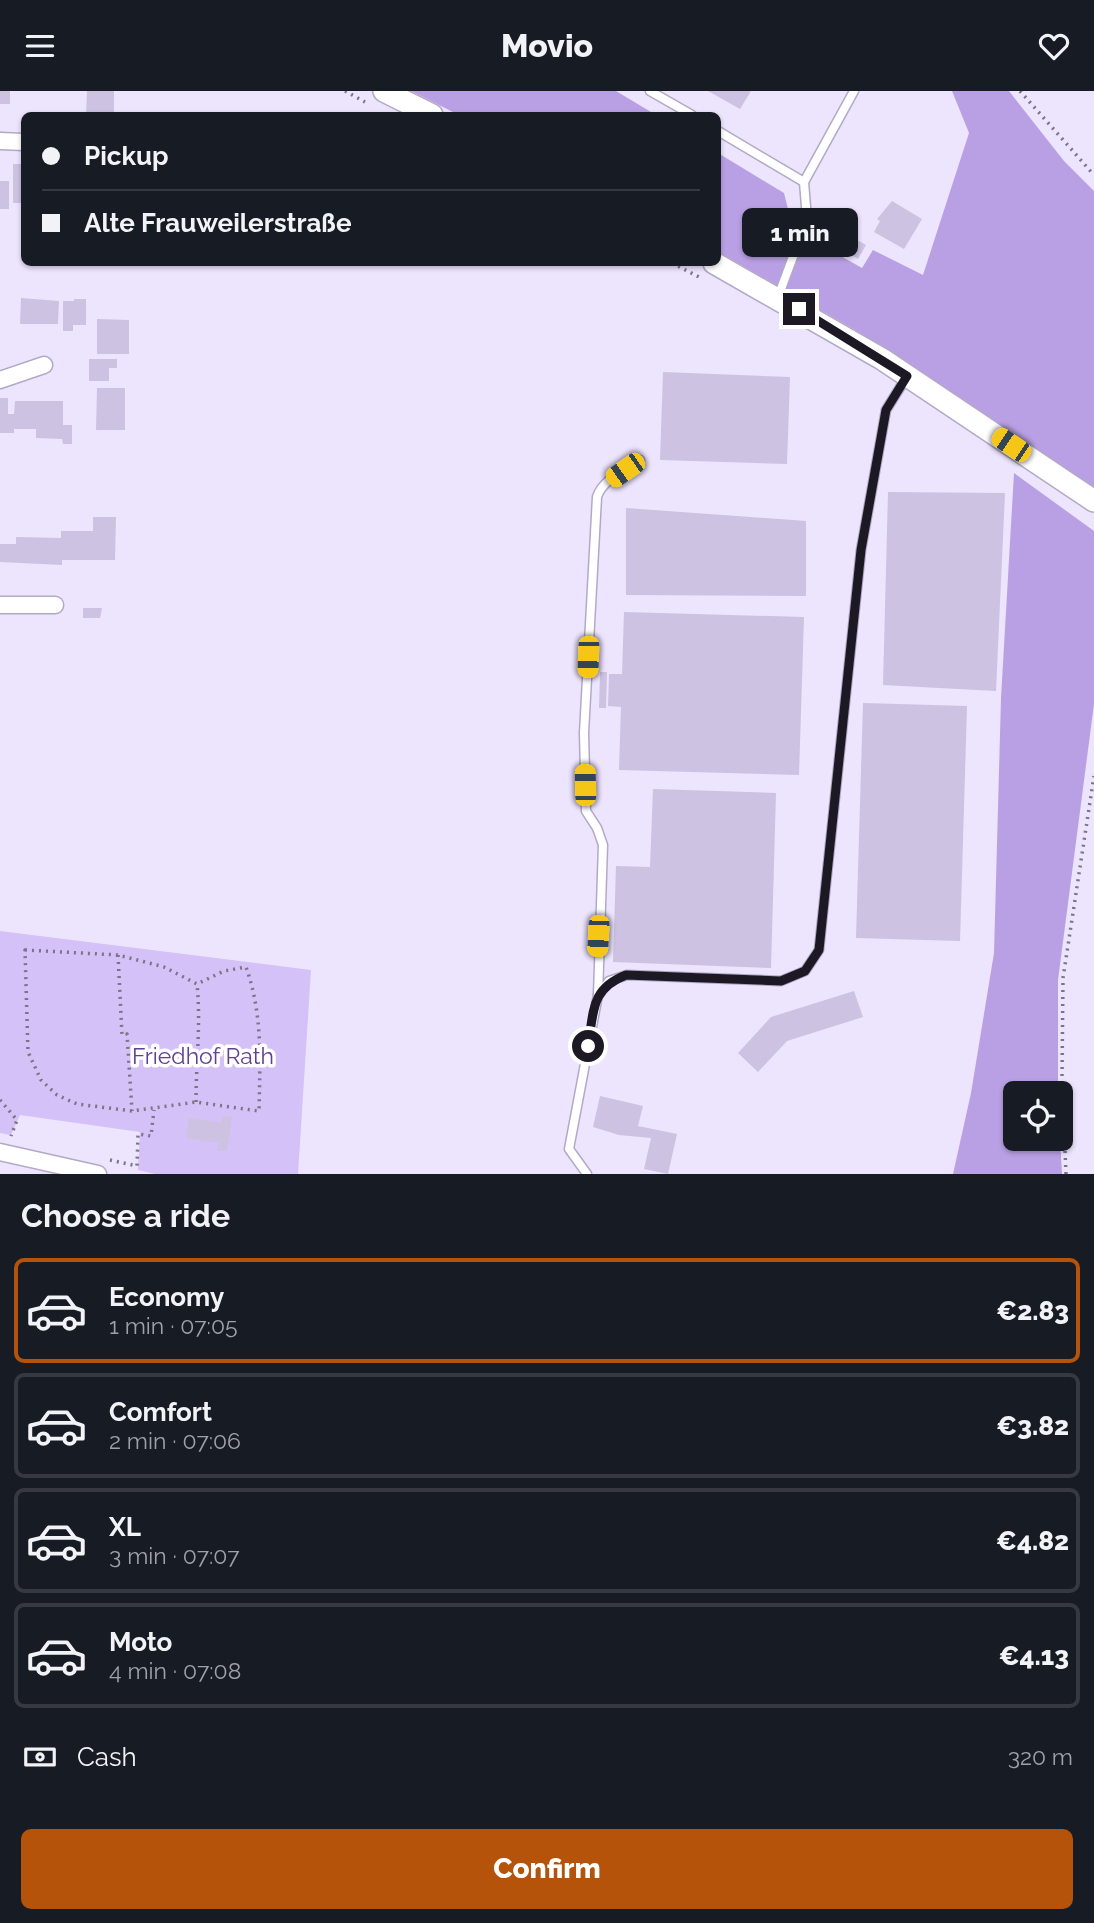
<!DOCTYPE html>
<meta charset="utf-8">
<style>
body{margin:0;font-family:Raleway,sans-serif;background:#242831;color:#f1f3f6;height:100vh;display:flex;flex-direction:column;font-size:26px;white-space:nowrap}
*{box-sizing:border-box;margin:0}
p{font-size:23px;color:#9ea1a6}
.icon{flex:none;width:38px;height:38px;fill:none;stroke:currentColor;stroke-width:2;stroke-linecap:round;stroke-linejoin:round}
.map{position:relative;height:1083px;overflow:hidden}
.details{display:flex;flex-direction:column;background:#171b24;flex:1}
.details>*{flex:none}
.guide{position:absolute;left:21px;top:21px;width:700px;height:154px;border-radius:10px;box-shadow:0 2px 5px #0004;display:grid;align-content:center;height:154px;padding:0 21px;background:#171b24}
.fabs{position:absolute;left:1003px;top:990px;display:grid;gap:14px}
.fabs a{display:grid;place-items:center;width:70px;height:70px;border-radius:10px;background:#171b24;box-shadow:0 2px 5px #0004;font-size:35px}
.end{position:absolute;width:32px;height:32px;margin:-16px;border:9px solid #1d1924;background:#fff;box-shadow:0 0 0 4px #fff}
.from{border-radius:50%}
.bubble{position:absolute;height:49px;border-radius:10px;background:#171b24;box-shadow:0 2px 5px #0004;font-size:23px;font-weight:800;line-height:49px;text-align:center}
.car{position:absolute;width:21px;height:42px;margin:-21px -10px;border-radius:9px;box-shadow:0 0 5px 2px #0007;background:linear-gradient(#f5c518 24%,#345 0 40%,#f5c518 0 76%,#345 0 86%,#f5c518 0)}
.guide b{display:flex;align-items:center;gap:24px;height:66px;font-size:26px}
.guide b+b{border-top:2px solid #363941}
.guide i{width:18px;height:18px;background:#f1f3f6}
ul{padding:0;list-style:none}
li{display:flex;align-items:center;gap:21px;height:105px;margin:0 14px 10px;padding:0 7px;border:4px solid #363941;border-radius:10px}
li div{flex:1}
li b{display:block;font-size:26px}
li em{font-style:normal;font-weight:800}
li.on{border-color:#b45309}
li>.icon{width:63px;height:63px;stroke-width:1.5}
h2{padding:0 21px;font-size:32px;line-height:84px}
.pay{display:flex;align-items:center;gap:18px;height:77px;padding:0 21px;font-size:26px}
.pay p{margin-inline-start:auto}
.action{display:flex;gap:14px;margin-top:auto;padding:14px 21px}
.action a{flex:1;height:80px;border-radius:10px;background:#b45309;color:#fff;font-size:28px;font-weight:800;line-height:80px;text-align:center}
header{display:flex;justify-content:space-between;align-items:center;height:91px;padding:0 21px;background:#171b24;font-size:32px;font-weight:800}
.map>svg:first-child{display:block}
.green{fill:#d4c1f7}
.forest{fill:#b9a0e4}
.building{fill:#cdc2e2}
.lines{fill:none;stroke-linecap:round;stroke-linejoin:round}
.service-casing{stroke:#b3a9c7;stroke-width:11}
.minor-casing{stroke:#b3a9c7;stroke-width:19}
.tertiary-casing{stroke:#b3a9c7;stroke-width:24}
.path{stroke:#7b7486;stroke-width:3.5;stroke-dasharray:2 5;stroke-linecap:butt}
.service{stroke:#fff;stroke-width:8}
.minor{stroke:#fff;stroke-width:16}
.tertiary{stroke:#fff;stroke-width:21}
.route{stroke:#1d1924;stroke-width:9}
.labels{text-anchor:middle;stroke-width:7;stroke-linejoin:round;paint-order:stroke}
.park-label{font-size:23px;fill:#624091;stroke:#fff}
</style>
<header><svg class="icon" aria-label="menu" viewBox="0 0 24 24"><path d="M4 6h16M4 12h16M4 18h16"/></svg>Movio<svg class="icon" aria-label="heart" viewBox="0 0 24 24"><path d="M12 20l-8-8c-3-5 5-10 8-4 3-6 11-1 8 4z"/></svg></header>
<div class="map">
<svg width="1094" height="1083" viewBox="0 0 1094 1083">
<rect width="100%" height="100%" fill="#ede4fe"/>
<!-- green -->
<path class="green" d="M0,840L311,879L298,1083H155L138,1079L140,1041L20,1024L11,1044L0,1042Z"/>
<!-- forest -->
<g class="forest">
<path d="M411,0H616L656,24H459Z"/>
<path d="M952,0H1009L1064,70L1094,100V396L852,237L718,161V62L784,102L793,138L862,177L873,159L923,184L969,42Z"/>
<path d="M1014,382L1094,440V613L1058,889V1003H1015V1048H1060L1062,1083H953L971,1002L994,862L1001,607Z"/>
</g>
<!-- building -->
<g class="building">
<rect x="0" y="0" width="10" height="13"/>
<path d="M87,0H114V24H86Z"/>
<path d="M708,0H751L740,18Z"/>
<rect x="13" y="73" width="11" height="39"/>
<rect x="0" y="90" width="9" height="28"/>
<path d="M892,110L922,128L904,158L874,141L880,130L877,128Z"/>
<path d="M831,134L866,154L858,168L823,148Z"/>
<path d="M21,207L59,210L58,233H20Z"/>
<path d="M74,208H86V234H73V240H63V210H74Z"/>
<path d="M97,228L129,229V263H97Z"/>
<path d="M89,268H117V277H109V290H89Z"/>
<path d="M663,281L790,286L787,373L660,369Z"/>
<path d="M97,297H125V339H96Z"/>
<path d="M0,307H8V323H14L15,310H63V334H72V353H63L62,348L36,347V338H14V342H0Z"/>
<path d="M888,401L1005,402L996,600L883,594Z"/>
<path d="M626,417L806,430V505L626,504Z"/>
<path d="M93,426H116L115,469H62V474L0,471V453H16V446L61,447V440H93Z"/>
<path d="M83,517H102L100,527H83Z"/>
<path d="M624,521L804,526L799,684L619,679L621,616L608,615L609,583H622Z"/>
<path d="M600,581H607L606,617H599Z"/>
<path d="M863,612L967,615L960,850L856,847Z"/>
<path d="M653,698L776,702L771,877L613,871L616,775L650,776Z"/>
<path d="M854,900L863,926L787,950L758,981L738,962L771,926Z"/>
<path d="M600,1005L643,1015L638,1035L677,1043L668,1083L644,1078L651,1047L619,1044L593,1036Z"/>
<path d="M222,1025L232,1026L227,1060H217L219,1052L186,1047L189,1027L221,1032Z"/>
</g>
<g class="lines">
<defs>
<g id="service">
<path d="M650,0L692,24"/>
<path d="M718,40L804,91"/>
<path d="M778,206L807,128L804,91L854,0"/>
<path d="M598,904L603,754L597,737L586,720L584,642L597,406C602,389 626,378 640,369"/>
<path d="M587,1083L569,1058L598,904L609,890L627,884L781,890L805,880L819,859L861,459L886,319L906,287"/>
</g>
<g id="minor">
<path d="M0,50L24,51"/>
<path d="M0,289L44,274"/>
<path d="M0,514H55"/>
<path d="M0,1061L98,1083"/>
</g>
<g id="tertiary">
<path d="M384,0L432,24"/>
<path d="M714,172L882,268L1094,410"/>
</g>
</defs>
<!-- service casing -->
<use href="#service" class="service-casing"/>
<!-- minor casing -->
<use href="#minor" class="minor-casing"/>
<!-- tertiary casing -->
<use href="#tertiary" class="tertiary-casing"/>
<!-- path -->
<g class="path">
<path d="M345,0L365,11"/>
<path d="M1020,0L1094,84"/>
<path d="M672,172L699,186"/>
<path d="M25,859L118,864L164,876L197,893L224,880L246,876C263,924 260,970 259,1020L196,1011L132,1020L77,1013L57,1004L41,989L28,961Z"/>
<path d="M118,864L122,944L127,943L132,1020"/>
<path d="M0,1009L17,1029L11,1045"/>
<path d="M196,1011C196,971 201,932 197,893"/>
<path d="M110,1069L137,1075L138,1043L151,1045L154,1019"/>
<path d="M1066,1083L1062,988L1063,887L1094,685"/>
</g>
<!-- service -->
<use href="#service" class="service"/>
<!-- minor -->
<use href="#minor" class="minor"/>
<!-- tertiary -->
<use href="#tertiary" class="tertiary"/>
</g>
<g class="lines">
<!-- route -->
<path class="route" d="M588,955C594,921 590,898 626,884L781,890L805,880L819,859L861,459L886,319L907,285L799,218"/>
</g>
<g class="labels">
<!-- park labels -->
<g class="park-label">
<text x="203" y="973">Friedhof Rath</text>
</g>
</g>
</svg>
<div class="fabs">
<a><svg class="icon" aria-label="locate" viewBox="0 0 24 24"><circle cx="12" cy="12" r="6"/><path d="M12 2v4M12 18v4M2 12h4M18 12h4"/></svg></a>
</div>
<i class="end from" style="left:588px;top:955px"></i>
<i class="end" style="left:799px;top:218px"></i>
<div class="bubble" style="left:742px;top:117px;width:116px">1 min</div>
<i class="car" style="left:1011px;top:354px;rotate:304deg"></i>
<i class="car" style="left:625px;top:379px;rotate:235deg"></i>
<i class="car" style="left:588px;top:566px;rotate:182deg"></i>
<i class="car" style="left:585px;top:694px;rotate:359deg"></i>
<i class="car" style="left:598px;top:845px;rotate:183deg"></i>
<div class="guide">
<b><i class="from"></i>Pickup</b>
<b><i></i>Alte Frauweilerstraße</b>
</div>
</div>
<section class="details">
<h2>Choose a ride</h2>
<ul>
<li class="on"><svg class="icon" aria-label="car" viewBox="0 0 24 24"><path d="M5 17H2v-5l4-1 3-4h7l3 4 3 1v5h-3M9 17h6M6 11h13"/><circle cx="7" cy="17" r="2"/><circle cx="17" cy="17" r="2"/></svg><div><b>Economy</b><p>1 min · 07:05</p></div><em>€2.83</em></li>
<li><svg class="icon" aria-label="car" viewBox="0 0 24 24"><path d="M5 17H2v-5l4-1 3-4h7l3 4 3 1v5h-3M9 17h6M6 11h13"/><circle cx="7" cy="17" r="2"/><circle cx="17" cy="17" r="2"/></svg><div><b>Comfort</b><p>2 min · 07:06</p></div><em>€3.82</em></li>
<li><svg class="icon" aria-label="car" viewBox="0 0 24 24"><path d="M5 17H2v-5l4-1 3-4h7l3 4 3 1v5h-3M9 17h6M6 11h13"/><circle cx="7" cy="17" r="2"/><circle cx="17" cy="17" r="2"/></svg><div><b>XL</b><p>3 min · 07:07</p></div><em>€4.82</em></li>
<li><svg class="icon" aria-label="car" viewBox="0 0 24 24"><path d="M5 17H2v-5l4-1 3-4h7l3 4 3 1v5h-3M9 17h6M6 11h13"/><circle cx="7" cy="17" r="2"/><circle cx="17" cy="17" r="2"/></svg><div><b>Moto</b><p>4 min · 07:08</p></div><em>€4.13</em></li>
</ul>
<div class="pay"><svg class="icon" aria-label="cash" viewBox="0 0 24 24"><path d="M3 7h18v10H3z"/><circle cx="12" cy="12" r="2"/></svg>Cash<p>320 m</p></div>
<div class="action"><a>Confirm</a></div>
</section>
